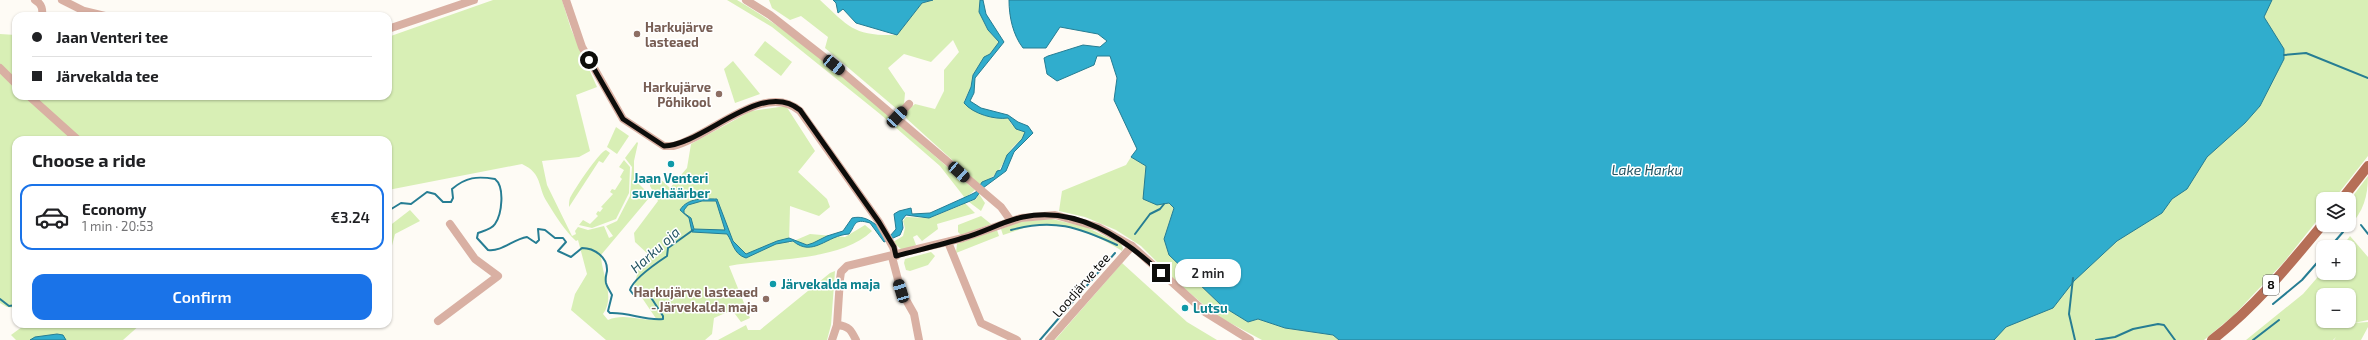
<!DOCTYPE html>
<meta charset="utf-8">
<style>
body{margin:0;font-family:"Exo 2",sans-serif;background:#f2f2f2;color:#202124;height:100vh;display:flex;flex-direction:column;font-size:15px;white-space:nowrap}
*{box-sizing:border-box;margin:0}
p{font-size:13px;color:#757577}
.icon{flex:none;width:22px;height:22px;fill:none;stroke:currentColor;stroke-width:2;stroke-linecap:round;stroke-linejoin:round}
.map{position:relative;flex:1;overflow:hidden}
.panel{position:absolute;left:12px;top:136px;width:380px;height:192px;display:flex;flex-direction:column;background:#fff;border-radius:12px;box-shadow:0 1px 3px #0004}
.panel>*{flex:none}
.banner{position:absolute;left:12px;top:12px;width:380px;height:88px;border-radius:12px;box-shadow:0 1px 3px #0004;display:grid;align-content:center;height:88px;padding:0 20px;background:#fff}
.buttons{position:absolute;left:2316px;top:192px;display:grid;gap:8px}
.buttons a{display:grid;place-items:center;width:40px;height:40px;border-radius:8px;background:#fff;box-shadow:0 1px 3px #0004;font-size:20px}
.end{position:absolute;width:18px;height:18px;margin:-9px;border:5px solid #0d0d0b;background:#fff;box-shadow:0 0 0 2px #fff}
.from{border-radius:50%}
.bubble{position:absolute;height:28px;border-radius:12px;background:#fff;box-shadow:0 1px 3px #0004;font-size:13px;font-weight:600;line-height:28px;text-align:center}
.car{position:absolute;width:12px;height:24px;margin:-12px -6px;border-radius:5px;box-shadow:0 0 3px 1px #0007;background:linear-gradient(#222 24%,#8ab4d8 0 40%,#222 0 76%,#8ab4d8 0 86%,#222 0)}
.banner b{display:flex;align-items:center;gap:14px;height:38px;font-size:15px}
.banner b+b{border-top:1px solid #e0e0e0}
.banner i{width:10px;height:10px;background:#202124}
ul{padding:0;list-style:none}
li{display:flex;align-items:center;gap:12px;height:66px;margin:0 8px 6px;padding:0 12px;border:2px solid transparent;border-radius:12px}
li div{flex:1}
li b{display:block;font-size:15px}
li em{font-style:normal;font-weight:600}
li.on{border-color:#1a73e8}
li>.icon{width:36px;height:36px;stroke-width:1.5}
h2{padding:0 20px;font-size:18px;line-height:48px}
.primary-button{display:flex;gap:8px;margin-top:auto;padding:8px 20px}
.primary-button a{flex:1;height:46px;border-radius:12px;background:#1a73e8;color:#fff;font-size:16px;font-weight:600;line-height:46px;text-align:center}
.map>svg:first-child{display:block}
.green{fill:#d8efb5;fill-rule:evenodd}
.water{fill:#30adcd;stroke:#267d93;fill-rule:evenodd}
.lines{fill:none;stroke-linecap:round;stroke-linejoin:round}
.stream{stroke:#267d93;stroke-width:2}
.minor{stroke:#d9b0a3;stroke-width:8}
.major{stroke:#b66f57;stroke-width:10}
.route{stroke:#0d0d0b;stroke-width:5}
.education-dot{fill:#8d6e63;stroke:#fff;stroke-width:1.5}
.culture-dot{fill:#0f9aa8;stroke:#fff;stroke-width:1.5}
.labels{text-anchor:middle;stroke-width:3;stroke-linejoin:round;paint-order:stroke}
.shield{fill:#fff;stroke:#565654;stroke-width:1}
.shield-label{font-size:12px;font-weight:bold;fill:#0d0d0b}
.education-label{font-size:13px;font-weight:bold;fill:#785e54;stroke:#fff;text-anchor:end}
.culture-label{font-size:13px;font-weight:bold;fill:#0d838f;stroke:#fff;text-anchor:start}
.street-label{font-size:13px;fill:#0d0d0b;stroke:#fff}
.water-label{font-size:14px;font-style:italic;fill:#245563;stroke:#fff}
</style>
<div class="map">
<svg width="2368" height="340" viewBox="0 0 2368 340">
<rect width="100%" height="100%" fill="#fefbf5"/>
<!-- green -->
<g class="green">
<path d="M493,0H562L571,29L597,87L576,95L590,151L579,157L542,161L547,185L572,236L576,234L575,231L578,227L588,230L604,226L609,238L613,236L606,226L617,221L630,196L632,167L625,158L637,142L638,143L634,161V179L648,193L649,198L601,255C601,273 616,297 603,314L608,320C624,313 640,321 657,320L634,286L639,268L649,255L635,242L634,233L658,201L650,186V179L657,176L670,188L687,168L691,144L751,111L786,106L815,151L798,172L827,199L830,207L819,216L790,206L789,243L810,234L845,237L865,225L872,231C840,262 771,258 729,266L750,318L741,322L732,310L714,318L712,334L705,340H606L571,310L575,294L587,274L578,240L576,241C565,231 555,215 547,202C537,186 543,174 522,164L388,190V140H16V308L7,307L0,303V34L16,35V96H388V37Z"/>
<path d="M727,0H737C824,51 898,127 975,190L965,198L940,166L880,114L772,27Z"/>
<path d="M769,0H820C850,28 854,36 897,35L922,3L933,0H980L979,12L988,30L999,42L990,54L984,58L973,75L971,87L964,101C978,113 990,118 1008,118L1012,125L1025,131V135C1022,140 1017,143 1012,148C1002,162 1001,176 982,182L981,186L907,119L904,113L915,104L935,109L944,91V70L959,52L953,40L931,62L904,54L888,68L905,93L904,105L898,110L825,48L828,37L801,16L790,20L772,8Z"/>
<path d="M2240,0H2368V156L2334,199H2323V213L2284,262L2234,315L2204,340H1889Z"/>
<path d="M765,41L792,62L781,76L754,55Z"/>
<path d="M733,61L760,94L735,103L724,69Z"/>
<path d="M616,127L629,136L617,154L607,147Z"/>
<path d="M606,150L610,153L603,163L599,161L569,207C569,204 569,201 570,198C574,190 599,152 606,150Z"/>
<path d="M1131,157L1146,166L1174,208L1164,239L1169,255L1222,306L1248,322L1258,319L1285,328L1333,335L1339,340H1262L1217,316L1178,283L1141,246L1116,230L1085,217L1059,211L1062,191L1126,165Z"/>
<path d="M624,160L630,167L629,193L616,219L592,228L579,225L583,220L590,224L598,216L596,214L598,211L600,212L603,208L601,207L613,194L610,192L612,189L615,190L622,179L620,177L624,170L619,167Z"/>
<path d="M2368,176C2368,197 2363,211 2350,226L2349,201Z"/>
<path d="M979,194L985,203L981,211L969,202L976,199Z"/>
<path d="M964,202L975,213L937,224L938,229L922,241L917,235L913,237L916,245L902,250L893,242L903,236L905,228L903,221L906,217L929,218L962,205Z"/>
<path d="M410,210L420,221L395,234L388,261V227Z"/>
<path d="M981,216L991,224L961,235L958,232V225Z"/>
<path d="M1052,219L1086,227L1121,244L1123,248L1122,251C1098,235 1064,222 1036,225C1024,227 1014,232 1003,235L1001,229L1019,222Z"/>
<path d="M997,230L999,236L956,253L957,244Z"/>
<path d="M2350,236L2368,257V320L2354,323L2368,322V327L2361,340H2334L2336,337L2333,340H2246L2303,294L2323,271V273H2349V247H2342ZM2323,295H2349V321H2323Z"/>
<path d="M931,252L935,256L928,265L910,271L906,270L904,263L905,259Z"/>
<path d="M1122,263L1187,322L1217,340H1055Z"/>
<path d="M835,271L831,325L827,340H718L746,325L748,330H760L830,273Z"/>
<path d="M26,324H141L123,340H16L11,335Z"/>
</g>
<!-- water -->
<g class="water">
<path d="M833,0H933L922,3L897,35L856,23L843,9L838,13L836,3Z"/>
<path d="M980,0H983L986,14L1004,42L975,78L974,93L970,101L981,108L1008,115L1018,122L1028,126L1033,133L1014,152L1006,171L983,188L975,199L929,218L906,215L902,220L903,228L900,235L884,242L870,223C853,218 856,225 849,234C827,235 813,258 793,241L776,244L746,258C733,254 733,242 727,234L692,232L689,218L680,210C688,197 704,199 717,199L733,241L746,254L777,241L789,238L807,245L813,243L827,236L843,231L852,218C869,214 878,228 890,236L896,229L894,214L899,211L911,208L912,214L930,213L970,195L976,192L982,182L994,177L997,171L1001,170L1007,155L1022,139L1025,132L1016,129L1008,118C995,120 973,114 964,103L971,87L973,75L984,57L990,54L999,42L988,30L979,12ZM702,201H716L725,230L694,229L691,218L684,213V210L688,205Z"/>
<path d="M1009,0H2272L2264,17L2284,49V59L2260,106L2245,123L2207,157L2187,189L2172,199L2162,213L2117,241L2074,281L2053,308L2006,327L1994,340H1339L1333,335L1285,328L1258,319L1248,322L1222,306L1169,255L1164,239L1174,208L1169,203L1157,205L1143,199L1146,166L1131,157L1137,149L1114,100L1117,78L1110,56H1097L1094,65L1057,81L1047,74L1044,58L1048,56L1083,45L1100,47L1107,41L1098,34L1060,27L1046,48H1023C1013,35 1009,17 1009,0Z"/>
<path d="M57,334L63,335L66,340H30L35,337Z"/>
</g>
<g class="lines">
<!-- stream -->
<g class="stream">
<path d="M2284,55L2306,53L2368,78"/>
<path d="M388,211L401,203L411,204L427,192L435,194L443,202H451L453,198L452,189C466,177 477,176 495,179C505,187 502,214 495,224C492,229 483,231 478,233L477,238L488,250C502,252 513,239 527,237L536,243L539,240L538,229L545,230L555,238H563L566,242L558,251L571,257L582,248C594,248 608,257 607,271C606,276 605,278 606,283C607,287 610,291 612,295L608,311L610,313C629,312 645,321 663,319V316L650,296L633,294L630,290C633,279 658,262 667,256L668,248L693,230"/>
<path d="M2361,225L2368,234"/>
<path d="M1011,230C1053,218 1078,227 1117,245"/>
<path d="M1135,234L1150,214L1160,209L1164,204"/>
<path d="M2330,247L2343,232"/>
<path d="M2073,278L2069,314L2075,340"/>
<path d="M0,299L9,306L16,305"/>
<path d="M2273,304L2302,280L2323,256"/>
<path d="M1040,340L1115,253"/>
<path d="M2096,340L2115,337L2133,329L2158,324L2164,325L2175,340"/>
<path d="M2253,340L2279,320"/>
</g>
<!-- minor -->
<g class="minor">
<path d="M35,0C42,4 43,9 42,16"/>
<path d="M62,0L84,11L105,16"/>
<path d="M566,0L582,47L623,119L664,146H673C709,138 764,80 800,111L879,222L893,247L896,256"/>
<path d="M746,0L770,15L834,65L1001,207L1011,221"/>
<path d="M388,29L474,0"/>
<path d="M0,68L16,84"/>
<path d="M29,96L78,140"/>
<path d="M897,117L909,104"/>
<path d="M948,242L981,323L1017,340"/>
<path d="M892,257L901,291L914,314L919,340"/>
<path d="M438,321L498,276L475,259L450,224"/>
<path d="M837,325C849,326 851,330 856,340"/>
<path d="M832,340L837,325L840,279L841,272L847,266L963,238L1021,218L1055,215L1098,227L1132,246L1205,312L1250,340"/>
<path d="M1049,340L1132,246"/>
</g>
<!-- major -->
<g class="major">
<path d="M2342,199L2368,166"/>
<path d="M2212,340C2255,307 2289,265 2323,224"/>
</g>
</g>
<g class="lines">
<!-- route -->
<path class="route" d="M589,60L623,119L664,146C704,145 762,78 800,110L879,222L894,247L896,256C918,250 941,245 963,238C983,233 1003,221 1023,217C1077,206 1124,238 1161,273"/>
</g>
<!-- markers -->
<g class="education-dot">
<circle cx="637" cy="34" r="4"/>
<circle cx="719" cy="94" r="4"/>
<circle cx="766" cy="299" r="4"/>
</g>
<g class="culture-dot">
<circle cx="671" cy="164" r="4"/>
<circle cx="773" cy="284" r="4"/>
<circle cx="1185" cy="308" r="4"/>
</g>
<g class="labels">
<!-- shield labels -->
<rect class="shield" x="2263" y="275" width="16" height="20" rx="3"/>
<g class="shield-label">
<text x="2271" y="289">8</text>
</g>
<!-- education labels -->
<g class="education-label">
<text x="645" y="32" text-anchor="start">Harkujärve<tspan x="645" dy="15">lasteaed</tspan></text>
<text x="711" y="92">Harkujärve<tspan x="711" dy="15">Põhikool</tspan></text>
<text x="758" y="297">Harkujärve lasteaed<tspan x="758" dy="15">- Järvekalda maja</tspan></text>
</g>
<!-- culture labels -->
<g class="culture-label">
<text x="671" y="183" text-anchor="middle">Jaan Venteri<tspan x="671" dy="15">suvehäärber</tspan></text>
<text x="781" y="289">Järvekalda maja</text>
<text x="1193" y="313">Lutsu</text>
</g>
<!-- street labels -->
<g class="street-label">
<text transform="translate(1081 285) rotate(-49)" y="5">Loodjärve tee</text>
</g>
<!-- water labels -->
<g class="water-label">
<text x="1647" y="175">Lake Harku</text>
<text transform="translate(655 250) rotate(-42)" y="5">Harku oja</text>
</g>
</g>
</svg>
<div class="buttons">
<a><svg class="icon" aria-label="layers" viewBox="0 0 24 24"><path d="M12 4l9 5-9 5-9-5zM3 14l9 5 9-5"/></svg></a>
<a>+</a>
<a>−</a>
</div>
<i class="end from" style="left:589px;top:60px"></i>
<i class="end" style="left:1161px;top:273px"></i>
<div class="bubble" style="left:1175px;top:259px;width:66px">2 min</div>
<i class="car" style="left:834px;top:65px;rotate:129deg"></i>
<i class="car" style="left:897px;top:117px;rotate:43deg"></i>
<i class="car" style="left:959px;top:172px;rotate:132deg"></i>
<i class="car" style="left:901px;top:291px;rotate:343deg"></i>
<div class="banner">
<b><i class="from"></i>Jaan Venteri tee</b>
<b><i></i>Järvekalda tee</b>
</div>
<section class="panel">
<h2>Choose a ride</h2>
<ul>
<li class="on"><svg class="icon" aria-label="car" viewBox="0 0 24 24"><path d="M5 17H2v-5l4-1 3-4h7l3 4 3 1v5h-3M9 17h6M6 11h13"/><circle cx="7" cy="17" r="2"/><circle cx="17" cy="17" r="2"/></svg><div><b>Economy</b><p>1 min · 20:53</p></div><em>€3.24</em></li>
</ul>
<div class="primary-button"><a>Confirm</a></div>
</section>
</div>
